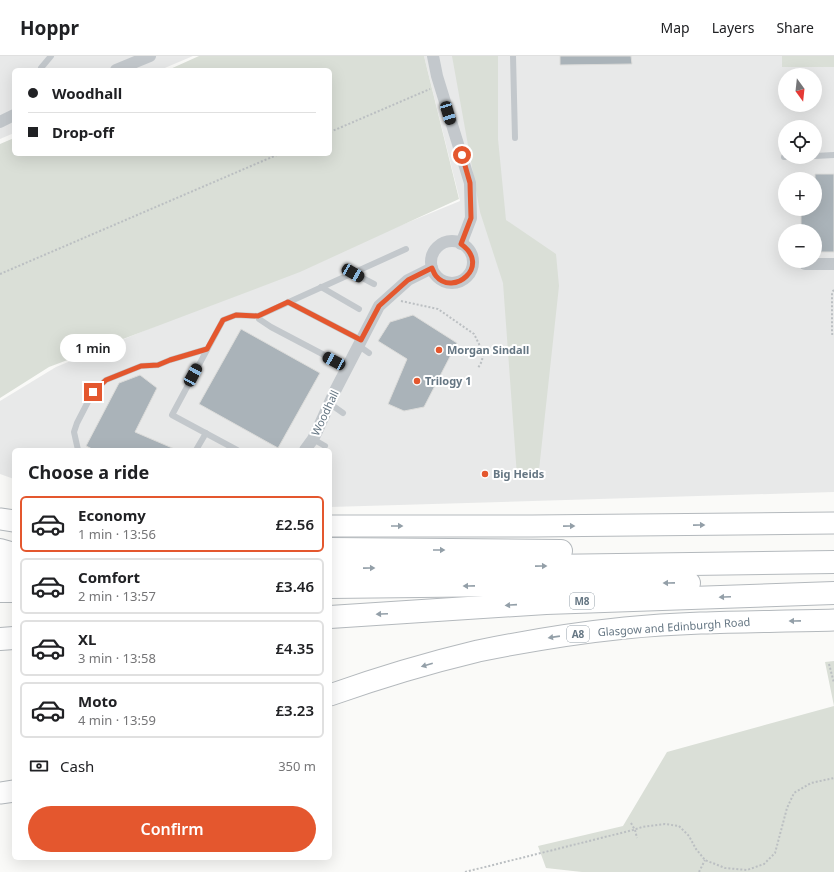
<!DOCTYPE html>
<meta charset="utf-8">
<style>
body{margin:0;font-family:"Noto Sans",sans-serif;background:#f2f2f2;color:#202124;height:100vh;display:flex;flex-direction:column;font-size:15px;white-space:nowrap}
*{box-sizing:border-box;margin:0}
p{font-size:13px;color:#757577}
.icon{flex:none;width:22px;height:22px;fill:none;stroke:currentColor;stroke-width:2;stroke-linecap:round;stroke-linejoin:round}
.map{position:relative;flex:1;overflow:hidden}
.drawer{position:absolute;left:12px;top:392px;width:320px;height:412px;display:flex;flex-direction:column;background:#fff;border-radius:6px;box-shadow:0 4px 16px #0002}
.drawer>*{flex:none}
.guide{position:absolute;left:12px;top:12px;width:320px;height:88px;border-radius:6px;box-shadow:0 4px 16px #0002;display:grid;align-content:center;height:88px;padding:0 16px;background:#fff}
.needle{width:26px;rotate:165deg}
.controls{position:absolute;left:778px;top:12px;display:grid;gap:8px}
.controls a{display:grid;place-items:center;width:44px;height:44px;border-radius:50%;background:#fff;box-shadow:0 4px 16px #0002;font-size:20px}
.end{position:absolute;width:18px;height:18px;margin:-9px;border:5px solid #e4572e;background:#fff;box-shadow:0 0 0 2px #fff}
.from{border-radius:50%}
.bubble{position:absolute;height:28px;border-radius:14px;background:#fff;box-shadow:0 4px 16px #0002;font-size:13px;font-weight:600;line-height:28px;text-align:center}
.car{position:absolute;width:12px;height:24px;margin:-12px -6px;border-radius:5px;box-shadow:0 0 3px 1px #0007;background:linear-gradient(#222 24%,#8ab4d8 0 40%,#222 0 76%,#8ab4d8 0 86%,#222 0)}
.guide b{display:flex;align-items:center;gap:14px;height:38px;font-size:15px}
.guide b+b{border-top:1px solid #e0e0e0}
.guide i{width:10px;height:10px;background:#202124}
ul{padding:0;list-style:none}
li{display:flex;align-items:center;gap:12px;height:56px;margin:0 8px 6px;padding:0 8px;border:2px solid #e0e0e0;border-radius:6px}
li div{flex:1}
li b{display:block;font-size:15px}
li em{font-style:normal;font-weight:600}
li.selected{border-color:#e4572e}
li>.icon{width:36px;height:36px;stroke-width:1.5}
h2{padding:0 16px;font-size:18px;line-height:48px}
.pay{display:flex;align-items:center;gap:10px;height:44px;padding:0 16px;font-size:15px}
.pay p{margin-inline-start:auto}
.action{display:flex;gap:8px;margin-top:auto;padding:8px 16px}
.action a{flex:1;height:46px;border-radius:24px;background:#e4572e;color:#fff;font-size:16px;font-weight:600;line-height:46px;text-align:center}
header{display:flex;align-items:center;gap:24px;box-sizing:border-box;height:56px;padding:0 20px;background:#fff;border-bottom:1px solid #e0e0e0}
header strong{font-size:19px}
nav{display:flex;gap:22px;margin-inline-start:auto;font-size:14px}
.map>svg:first-child{display:block}
.built{fill:#e8e9e9;fill-rule:evenodd}
.green{fill:#dadfd7}
.building{fill:#aab3b9;stroke:#dcdcda}
.lines{fill:none;stroke-linecap:round;stroke-linejoin:round}
.trunk-casing{stroke:#b4b9bd;stroke-width:23}
.motorway-casing{stroke:#b4b9bd;stroke-width:24}
.path{stroke:#bbbfc2;stroke-width:2;stroke-dasharray:2 2;stroke-linecap:butt}
.service{stroke:#c3c8cc;stroke-width:6}
.minor{stroke:#c3c8cc;stroke-width:12}
.trunk{stroke:#fff;stroke-width:21}
.motorway{stroke:#fff;stroke-width:22}
.oneway{fill:#939fa8}
.route{stroke:#e4572e;stroke-width:5}
.poi-dot{fill:#e4572e;stroke:#fff;stroke-width:1.5}
.labels{text-anchor:middle;stroke-width:4;stroke-linejoin:round;paint-order:stroke}
.shield{fill:#fff;stroke:#939fa8;stroke-width:1}
.shield-label{font-size:10px;font-weight:bold;fill:#657683}
.poi-label{font-size:11px;font-weight:bold;fill:#657683;stroke:#fff;text-anchor:start}
.street-label{font-size:11px;fill:#657683;stroke:#fff}
</style>
<header>
<strong>Hoppr</strong>
<nav><a>Map</a><a>Layers</a><a>Share</a></nav>
</header>
<div class="map">
<svg width="834" height="816" viewBox="0 0 834 816">
<rect width="100%" height="100%" fill="#fafaf8"/>
<!-- built -->
<g class="built">
<path d="M0,0H193L160,14H14V77L0,83Z"/>
<path d="M424,0H834V436L330,451V394H14V423L0,418V345L56,311L460,145ZM785,19H815V49H785ZM785,71H815V101H785ZM785,123H815V153H785ZM785,175H815V205H785Z"/>
</g>
<!-- green -->
<g class="green">
<path d="M199,0H424L459,143L300,216L49,311L0,342V88L14,82V98H330V14H168Z"/>
<path d="M452,0H498V83L506,164L556,198L559,230L539,414L517,420L503,227L480,156Z"/>
<rect x="782" y="0" width="52" height="11"/>
<path d="M834,605V816H582L546,812L538,790L623,770L667,696L834,650L825,606Z"/>
</g>
<!-- building -->
<g class="building">
<path d="M560,0H631L632,8L560,9Z"/>
<path d="M815,118H834V196H815V175H801V153H815Z"/>
<path d="M413,259L457,287L424,351L404,355L388,348L407,303L378,285L390,266Z"/>
<path d="M241,273L320,317L278,392L199,348Z"/>
<path d="M140,319L157,332L135,376L177,394H94L86,390L119,327Z"/>
</g>
<g class="lines">
<defs>
<g id="trunk">
<path d="M0,463L14,465"/>
<path d="M330,470H532L834,467"/>
<path d="M330,639C378,622 428,607 478,595C527,585 576,577 625,572C694,565 764,566 834,564"/>
<path d="M0,737L14,735"/>
</g>
<g id="motorway">
<path d="M330,493L561,495"/>
<path d="M0,494L14,498"/>
<path d="M330,513L834,506"/>
<path d="M0,516H14"/>
<path d="M330,531L689,527"/>
<path d="M0,535H14"/>
<path d="M330,561L546,547L834,537"/>
<path d="M0,583L14,582"/>
</g>
</defs>
<!-- trunk casing -->
<use href="#trunk" class="trunk-casing"/>
<!-- motorway casing -->
<use href="#motorway" class="motorway-casing"/>
<!-- path -->
<g class="path">
<path d="M330,76L430,33"/>
<path d="M0,218L279,98"/>
<path d="M834,234L832,236V278H834"/>
<path d="M401,245L438,253L474,278L483,296L482,305L478,312"/>
<path d="M829,608L834,627"/>
<path d="M631,767L635,774L637,782"/>
<path d="M465,816L633,774L642,771L665,768L679,770L689,780L696,793L705,804L725,812L747,814L764,808L775,797L787,752L794,737L811,727L834,722"/>
<path d="M699,816L705,804"/>
</g>
<!-- service -->
<g class="service">
<path d="M513,0L515,82"/>
<path d="M41,12L51,0"/>
<path d="M815,100L834,99"/>
<path d="M784,101H785"/>
<path d="M353,217L374,228"/>
<path d="M321,231L359,253"/>
<path d="M288,246L361,284"/>
<path d="M359,290L369,297"/>
<path d="M347,311L271,271L259,263L258,260L406,193"/>
<path d="M329,347L343,357"/>
<path d="M313,383L325,390"/>
<path d="M78,394L74,376L77,367L93,336L106,324L141,310L158,309L170,304L207,293"/>
<path d="M196,394L206,377"/>
<path d="M237,394L172,359L223,264L236,259L258,260"/>
</g>
<!-- minor -->
<g class="minor">
<path d="M433,0L437,20L470,127L471,162L461,188"/>
<path d="M116,14L150,0"/>
<path d="M0,66L14,59"/>
<circle cx="452" cy="206" r="21"/>
<path d="M805,208H834"/>
<path d="M305,394L313,383L317,375L336,333L379,250L408,224L432,212"/>
</g>
<!-- trunk -->
<use href="#trunk" class="trunk"/>
<!-- motorway -->
<use href="#motorway" class="motorway"/>
</g>
<!-- one-way arrows -->
<defs><path id="oneway-solid" d="M-6-.8H1V-3.2L6.5 0L1 3.2V.8H-6Z"/></defs>
<g class="oneway">
<use href="#oneway-solid" transform="translate(699 469) rotate(-1)"/>
<use href="#oneway-solid" transform="translate(397 470)"/>
<use href="#oneway-solid" transform="translate(569 470) rotate(-1)"/>
<use href="#oneway-solid" transform="translate(439 494)"/>
<use href="#oneway-solid" transform="translate(541 510) rotate(-1)"/>
<use href="#oneway-solid" transform="translate(369 512) rotate(-1)"/>
<use href="#oneway-solid" transform="translate(669 527) rotate(179)"/>
<use href="#oneway-solid" transform="translate(469 530) rotate(179)"/>
<use href="#oneway-solid" transform="translate(725 541) rotate(178)"/>
<use href="#oneway-solid" transform="translate(511 549) rotate(176)"/>
<use href="#oneway-solid" transform="translate(382 558) rotate(177)"/>
<use href="#oneway-solid" transform="translate(795 565) rotate(179)"/>
<use href="#oneway-solid" transform="translate(554 581) rotate(172)"/>
<use href="#oneway-solid" transform="translate(427 609) rotate(164)"/>
</g>
<g class="lines">
<!-- route -->
<path class="route" d="M93,336L106,324L141,310L158,309L170,304L207,293L223,264L236,259L258,260L288,246L361,284L379,250L408,224L432,212C433,214 434,218 436,220C453,241 492,210 461,188L471,162L470,127L462,99"/>
</g>
<!-- markers -->
<g class="poi-dot">
<circle cx="439" cy="294" r="4"/>
<circle cx="417" cy="325" r="4"/>
<circle cx="485" cy="418" r="4"/>
</g>
<g class="labels">
<!-- shield labels -->
<g class="shield">
<rect x="570" y="537" width="24" height="16" rx="3"/>
<rect x="567" y="570" width="22" height="16" rx="3"/>
</g>
<g class="shield-label">
<text x="582" y="549">M8</text>
<text x="578" y="582">A8</text>
</g>
<!-- poi labels -->
<g class="poi-label">
<text x="447" y="298">Morgan Sindall</text>
<text x="425" y="329">Trilogy 1</text>
<text x="493" y="422">Big Heids</text>
</g>
<!-- street labels -->
<g class="street-label">
<text transform="translate(325 357) rotate(-65)" y="4">Woodhall</text>
<text transform="translate(674 571) rotate(-4)" y="4">Glasgow and Edinburgh Road</text>
</g>
</g>
</svg>
<div class="controls">
<a><svg class="needle" viewBox="-14 -14 28 28"><path d="M0-13l5 13h-10z" fill="#e53935"/><path d="M0 13l5-13h-10z" fill="#757577"/></svg></a>
<a><svg class="icon" aria-label="locate" viewBox="0 0 24 24"><circle cx="12" cy="12" r="6"/><path d="M12 2v4M12 18v4M2 12h4M18 12h4"/></svg></a>
<a>+</a>
<a>−</a>
</div>
<i class="end from" style="left:462px;top:99px"></i>
<i class="end" style="left:93px;top:336px"></i>
<div class="bubble" style="left:60px;top:278px;width:66px">1 min</div>
<i class="car" style="left:448px;top:57px;rotate:163deg"></i>
<i class="car" style="left:353px;top:217px;rotate:120deg"></i>
<i class="car" style="left:334px;top:305px;rotate:298deg"></i>
<i class="car" style="left:193px;top:319px;rotate:28deg"></i>
<div class="guide">
<b><i class="from"></i>Woodhall</b>
<b><i></i>Drop-off</b>
</div>
<section class="drawer">
<h2>Choose a ride</h2>
<ul>
<li class="selected"><svg class="icon" aria-label="car" viewBox="0 0 24 24"><path d="M5 17H2v-5l4-1 3-4h7l3 4 3 1v5h-3M9 17h6M6 11h13"/><circle cx="7" cy="17" r="2"/><circle cx="17" cy="17" r="2"/></svg><div><b>Economy</b><p>1 min · 13:56</p></div><em>£2.56</em></li>
<li><svg class="icon" aria-label="car" viewBox="0 0 24 24"><path d="M5 17H2v-5l4-1 3-4h7l3 4 3 1v5h-3M9 17h6M6 11h13"/><circle cx="7" cy="17" r="2"/><circle cx="17" cy="17" r="2"/></svg><div><b>Comfort</b><p>2 min · 13:57</p></div><em>£3.46</em></li>
<li><svg class="icon" aria-label="car" viewBox="0 0 24 24"><path d="M5 17H2v-5l4-1 3-4h7l3 4 3 1v5h-3M9 17h6M6 11h13"/><circle cx="7" cy="17" r="2"/><circle cx="17" cy="17" r="2"/></svg><div><b>XL</b><p>3 min · 13:58</p></div><em>£4.35</em></li>
<li><svg class="icon" aria-label="car" viewBox="0 0 24 24"><path d="M5 17H2v-5l4-1 3-4h7l3 4 3 1v5h-3M9 17h6M6 11h13"/><circle cx="7" cy="17" r="2"/><circle cx="17" cy="17" r="2"/></svg><div><b>Moto</b><p>4 min · 13:59</p></div><em>£3.23</em></li>
</ul>
<div class="pay"><svg class="icon" aria-label="cash" viewBox="0 0 24 24"><path d="M3 7h18v10H3z"/><circle cx="12" cy="12" r="2"/></svg>Cash<p>350 m</p></div>
<div class="action"><a>Confirm</a></div>
</section>
</div>
